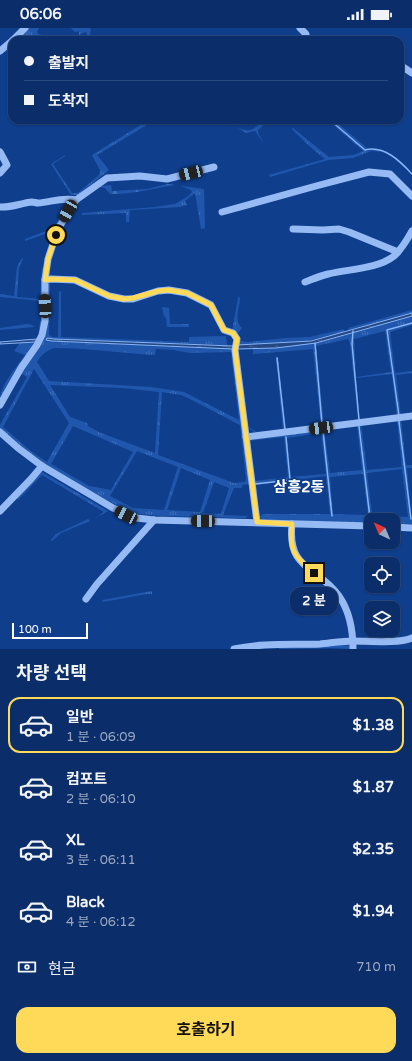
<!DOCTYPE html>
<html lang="ko">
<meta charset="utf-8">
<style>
body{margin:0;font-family:"Varela Round","Noto Sans KR",sans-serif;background:#143670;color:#f1f3f6;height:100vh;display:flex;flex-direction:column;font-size:15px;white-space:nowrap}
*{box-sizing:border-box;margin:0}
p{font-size:13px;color:#9aa8c1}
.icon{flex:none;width:22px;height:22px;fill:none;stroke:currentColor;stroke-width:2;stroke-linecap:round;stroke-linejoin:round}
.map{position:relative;height:621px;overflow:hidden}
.drawer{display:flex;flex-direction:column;background:#0b2e6a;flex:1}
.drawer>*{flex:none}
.hud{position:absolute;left:8px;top:8px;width:396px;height:88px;border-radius:12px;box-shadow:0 1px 3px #0004,0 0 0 1px #2b4a7e;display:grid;align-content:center;height:88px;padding:0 16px;background:#0b2e6a}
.needle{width:26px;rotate:316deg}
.controls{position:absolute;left:364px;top:485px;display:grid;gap:8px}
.controls a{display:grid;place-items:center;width:36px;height:36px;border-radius:8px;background:#0b2e6a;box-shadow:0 1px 3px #0004,0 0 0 1px #2b4a7e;font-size:20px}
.scale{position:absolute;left:12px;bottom:10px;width:76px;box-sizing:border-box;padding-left:4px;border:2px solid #fff;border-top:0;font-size:11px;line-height:14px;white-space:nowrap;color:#fff;-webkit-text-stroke:3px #0f3e8d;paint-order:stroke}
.end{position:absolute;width:18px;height:18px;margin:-9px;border:5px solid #ffd958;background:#111;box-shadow:0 0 0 2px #111}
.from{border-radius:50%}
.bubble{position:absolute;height:28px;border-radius:12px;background:#0b2e6a;box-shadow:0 1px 3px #0004,0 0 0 1px #2b4a7e;font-size:13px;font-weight:700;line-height:28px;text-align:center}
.car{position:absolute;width:12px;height:24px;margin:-12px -6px;border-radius:5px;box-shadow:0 0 3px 1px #0007;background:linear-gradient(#222 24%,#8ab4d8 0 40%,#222 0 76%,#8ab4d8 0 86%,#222 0)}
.hud b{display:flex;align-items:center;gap:14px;height:38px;font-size:15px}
.hud b+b{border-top:1px solid #2b4a7e}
.hud i{width:10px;height:10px;background:#f1f3f6}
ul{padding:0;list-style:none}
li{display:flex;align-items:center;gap:12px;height:56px;margin:0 8px 6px;padding:0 8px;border:2px solid transparent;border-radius:12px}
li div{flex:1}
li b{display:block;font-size:15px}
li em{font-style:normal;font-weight:700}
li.active{border-color:#ffd958}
li>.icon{width:36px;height:36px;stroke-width:1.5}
h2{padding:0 16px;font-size:18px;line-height:48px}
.pay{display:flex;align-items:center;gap:10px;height:44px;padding:0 16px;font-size:15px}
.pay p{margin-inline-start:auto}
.button{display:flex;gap:8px;margin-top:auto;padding:8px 16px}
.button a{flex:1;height:46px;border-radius:12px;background:#ffd958;color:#111;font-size:16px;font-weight:700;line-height:46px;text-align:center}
.status{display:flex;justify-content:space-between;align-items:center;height:28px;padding:0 20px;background:#0b2e6a;direction:ltr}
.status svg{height:11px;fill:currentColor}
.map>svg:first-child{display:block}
.grass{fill:url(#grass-tufts);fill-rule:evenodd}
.forest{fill:url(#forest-firs)}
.water{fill:url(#water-ripples);stroke:#87b4f7}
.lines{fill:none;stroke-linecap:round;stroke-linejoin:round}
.stream{stroke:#87b4f7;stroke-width:1.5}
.minor{stroke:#96baf3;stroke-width:7}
.route{stroke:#ffd958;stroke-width:5}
.labels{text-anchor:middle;stroke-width:3.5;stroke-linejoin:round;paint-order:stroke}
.quarter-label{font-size:15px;font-weight:bold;fill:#fff;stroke:#0f3e8d}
</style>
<div class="status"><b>06:06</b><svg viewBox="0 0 49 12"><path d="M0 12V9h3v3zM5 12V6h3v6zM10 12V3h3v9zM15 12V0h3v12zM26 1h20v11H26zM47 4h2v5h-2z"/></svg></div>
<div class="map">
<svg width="412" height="621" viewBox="0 0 412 621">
<defs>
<pattern id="grass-tufts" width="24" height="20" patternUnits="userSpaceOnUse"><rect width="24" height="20" fill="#2057ad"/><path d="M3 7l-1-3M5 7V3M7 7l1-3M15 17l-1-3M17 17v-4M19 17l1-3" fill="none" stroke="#4170b9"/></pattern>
<pattern id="forest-firs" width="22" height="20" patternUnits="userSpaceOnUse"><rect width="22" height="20" fill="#2057ad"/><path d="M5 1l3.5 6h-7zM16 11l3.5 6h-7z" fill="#4170b9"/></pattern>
<pattern id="water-ripples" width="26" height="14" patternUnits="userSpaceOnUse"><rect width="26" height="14" fill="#254883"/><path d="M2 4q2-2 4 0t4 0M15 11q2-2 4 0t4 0" fill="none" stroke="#466396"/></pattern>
</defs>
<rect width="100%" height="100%" fill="#0f3e8d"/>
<!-- grass -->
<g class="grass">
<path d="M27,0H39L37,4L38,6L42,7L41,12H15Z"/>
<path d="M71,0H89L91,1L89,12H85L87,5L85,4L79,7V3L75,4Z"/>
<path d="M142,92H145L146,94L149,92H155L97,127L109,142L78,167H71L51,136L65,127V128L53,136L72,165H78L100,146V142L92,127L144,95Z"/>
<path d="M264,92H269L258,102V105L264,116L255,103L246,105L237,99C250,106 254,101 264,92Z"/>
<path d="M328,92H329L365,123C371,122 378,121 384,124L371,123L353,130L328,132L270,149L269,147L325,131L309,118L292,101L293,100L329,129L354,127L363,123Z"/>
<path d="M331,92H334L368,121L366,122Z"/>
<path d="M181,158L204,161L205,200L201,201L195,165L185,173L187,177L180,179L130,182L129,194H126V185L82,187V185L155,179L175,176L187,169L192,164L191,162Z"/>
<path d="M68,173H70L54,205L42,283L41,300H39L41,290V273L0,269V266L14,268L17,239L22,230L23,231L19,240L17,269L40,271L42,240L44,239L53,206H45L25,213V211L54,200Z"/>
<path d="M50,254L49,307L53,309H58L59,264L61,263V309L189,314V309L226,308L227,317L54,311L47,310L46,312L52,313L232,321L249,456L242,457V460H234L223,487L246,488L248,487L246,490H243L160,488L132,485L84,460L44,435L15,414L0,400V397L27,349L20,345L39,319L48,257ZM54,320C87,320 121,325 155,327L156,321L173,322L190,325L231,324L239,392L184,364L151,359L49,353L37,334C40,328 47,322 54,320ZM34,341L69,395L47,434L32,424L3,399ZM50,357L123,360L159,364L155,425L101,405L88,398L87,395L70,389ZM162,364L181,367L188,370L240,397L246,450L245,454L234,455L158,427ZM73,398L133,424L111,462L89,458L51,436ZM137,423L178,439L164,482L133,480L110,468ZM181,440L210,452L200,484L167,482ZM214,454L229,460L221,486L203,485Z"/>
<path d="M240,269C240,279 233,292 242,300L237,306L232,303L238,270Z"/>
<path d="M162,279L169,280L170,296H189V299H167L166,290L164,288Z"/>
<path d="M412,282V285L349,302L348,300Z"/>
<path d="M412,288V294L386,303L399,389H397L392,346L356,350L360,394H359L352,316L354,304ZM385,303L391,344L356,349L354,311Z"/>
<path d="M412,295V297L390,304L395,345L412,343V345L396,347L401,389H400L388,303Z"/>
<path d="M27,296L32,297L34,299L0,302V300Z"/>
<path d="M344,301V304L306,313L237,317L239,312L241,313L247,314L286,310L310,309Z"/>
<path d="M353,305L351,317L358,394L350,315L348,311L316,318L324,398L323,399L319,362L322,399L285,404L277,329L284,404L256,405L247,399L238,336L240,335L248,399L257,404L283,402L276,329H278L286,401L321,397L313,321L253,326V320L276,319L316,315Z"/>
<path d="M36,314L0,372C0,357 17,339 25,327L14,323L20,315Z"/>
<path d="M401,391L406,437H412V440H407L412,496L393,495V492H371V495L264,492L259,489L263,486H330L326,448L256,457L258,484L255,453L288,449L284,409L248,413L250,412L322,402L328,445L323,402H324L330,445L362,442L357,397H359L370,491L360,397L361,396L367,442L402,439L397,392H399L411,492L400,392ZM321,405L326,446L291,449L287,410ZM286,409L291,452L259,455L289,451ZM402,441L408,489L374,488L372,486L367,445ZM360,446H363L368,486L365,487L333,486L330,450L331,449Z"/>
<path d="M42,444L108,483L96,490L104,484L42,447L18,472L17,470Z"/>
<path d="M88,491L90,493L61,505L52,513L51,512L56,506Z"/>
<path d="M152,563V566H147L103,574L102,572Z"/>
<path d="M344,617L351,618V621L330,620L279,621L280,618Z"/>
</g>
<!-- forest -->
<path class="forest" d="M167,156L175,157C152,161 134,166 110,166L105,160L100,159V158L111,157L112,163L147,161Z"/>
<!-- water -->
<g class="water">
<path d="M412,285V288L316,315L276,320L237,321V317L311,313Z"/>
<path d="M47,310L54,311L233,318V321L52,313L46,312Z"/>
<path d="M37,311L36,314L0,316V314Z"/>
</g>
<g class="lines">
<!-- stream -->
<g class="stream">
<path d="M330,92L365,122C384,117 400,133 412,146"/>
<path d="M353,303L352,316L359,392"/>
<path d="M315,315L322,396"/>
<path d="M277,330L285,402"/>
<path d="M399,388L387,302L412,295"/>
<path d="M399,393L411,491"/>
<path d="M359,398L370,490"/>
<path d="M323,403L332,488"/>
<path d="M255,456L290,452L286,409"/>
</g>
<!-- minor -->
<g class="minor">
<path d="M300,0L306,6V10L311,12"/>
<path d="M13,12L25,0"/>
<path d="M0,23L12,13"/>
<path d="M400,37L412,45"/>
<path d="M0,124L7,137L0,145"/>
<path d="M0,179C11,180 21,175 32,174C34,174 36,175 38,175C51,174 62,169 76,172"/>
<path d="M222,184L316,158L369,144L390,146L412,168"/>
<path d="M293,201L323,202L339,201L349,204L398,224"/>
<path d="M45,252L51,251L75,252L109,268L124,271H133L158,263L169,262L187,265L211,277L224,302L233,305L237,311L235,322L257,494"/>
<path d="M305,254C313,251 320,248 328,246C348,241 378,241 394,228C402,221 407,212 412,203"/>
<path d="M0,377L21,340L37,317L42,307L45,293V252L48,231L58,201L76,172L107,150L140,148L167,151L214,139"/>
<path d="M0,404L18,420L42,438L113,480L137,490L154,492L371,498"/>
<path d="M246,409L412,388"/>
<path d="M0,483L31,451L42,438"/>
<path d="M292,496C287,543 318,538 339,568C350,584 353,603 353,621"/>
<path d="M393,499L412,500"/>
<path d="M86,571L97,556L154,492"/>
<path d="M234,621C262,615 291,617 320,616C331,615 342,613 354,613C368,613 400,616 412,610"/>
</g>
</g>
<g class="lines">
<!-- route -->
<path class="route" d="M56,207L48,231L45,252L51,251L75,252L109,268L124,271L133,270L158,263L168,262L187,265L211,277L224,302L233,305L237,311L235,322L257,494L292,496C289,523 294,528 314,545"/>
</g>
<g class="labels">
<!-- quarter labels -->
<g class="quarter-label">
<text x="299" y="464">삼흥2동</text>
</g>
</g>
</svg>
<div class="controls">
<a><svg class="needle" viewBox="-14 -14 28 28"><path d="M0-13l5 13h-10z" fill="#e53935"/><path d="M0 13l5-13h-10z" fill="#9aa8c1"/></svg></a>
<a><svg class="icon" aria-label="locate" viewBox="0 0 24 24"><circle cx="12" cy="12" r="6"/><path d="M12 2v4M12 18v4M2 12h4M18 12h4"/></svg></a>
<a><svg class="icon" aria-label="layers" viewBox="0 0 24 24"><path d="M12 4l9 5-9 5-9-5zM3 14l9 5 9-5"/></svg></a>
</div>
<div class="scale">100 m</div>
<i class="end from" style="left:56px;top:207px"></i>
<i class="end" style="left:314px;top:545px"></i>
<div class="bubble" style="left:290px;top:559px;width:48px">2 분</div>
<i class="car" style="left:191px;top:145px;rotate:256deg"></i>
<i class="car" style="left:68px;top:183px;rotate:210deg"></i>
<i class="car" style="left:45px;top:278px;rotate:357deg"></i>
<i class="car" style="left:321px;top:400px;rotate:263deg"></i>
<i class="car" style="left:126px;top:487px;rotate:297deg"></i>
<i class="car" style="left:203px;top:493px;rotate:271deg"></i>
<div class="hud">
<b><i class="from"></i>출발지</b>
<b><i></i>도착지</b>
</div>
</div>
<section class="drawer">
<h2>차량 선택</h2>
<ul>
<li class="active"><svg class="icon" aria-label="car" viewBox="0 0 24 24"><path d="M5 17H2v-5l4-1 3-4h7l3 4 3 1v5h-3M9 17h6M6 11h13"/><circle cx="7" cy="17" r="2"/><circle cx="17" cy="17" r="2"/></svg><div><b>일반</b><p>1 분 · 06:09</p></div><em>$1.38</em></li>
<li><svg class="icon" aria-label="car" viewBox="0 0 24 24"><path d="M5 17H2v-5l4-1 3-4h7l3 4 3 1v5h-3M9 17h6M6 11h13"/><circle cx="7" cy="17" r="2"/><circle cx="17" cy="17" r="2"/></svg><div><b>컴포트</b><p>2 분 · 06:10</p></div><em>$1.87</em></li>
<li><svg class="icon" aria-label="car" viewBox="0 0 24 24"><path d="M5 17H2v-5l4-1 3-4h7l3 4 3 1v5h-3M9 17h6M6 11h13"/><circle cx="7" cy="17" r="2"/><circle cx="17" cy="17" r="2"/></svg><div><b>XL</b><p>3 분 · 06:11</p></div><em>$2.35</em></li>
<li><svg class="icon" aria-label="car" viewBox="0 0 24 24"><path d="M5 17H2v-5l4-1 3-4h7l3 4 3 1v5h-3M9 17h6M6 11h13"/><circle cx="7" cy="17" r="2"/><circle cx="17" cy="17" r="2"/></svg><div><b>Black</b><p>4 분 · 06:12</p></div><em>$1.94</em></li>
</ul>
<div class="pay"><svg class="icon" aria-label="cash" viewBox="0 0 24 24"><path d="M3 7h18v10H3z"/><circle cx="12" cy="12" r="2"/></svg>현금<p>710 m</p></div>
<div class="button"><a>호출하기</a></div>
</section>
